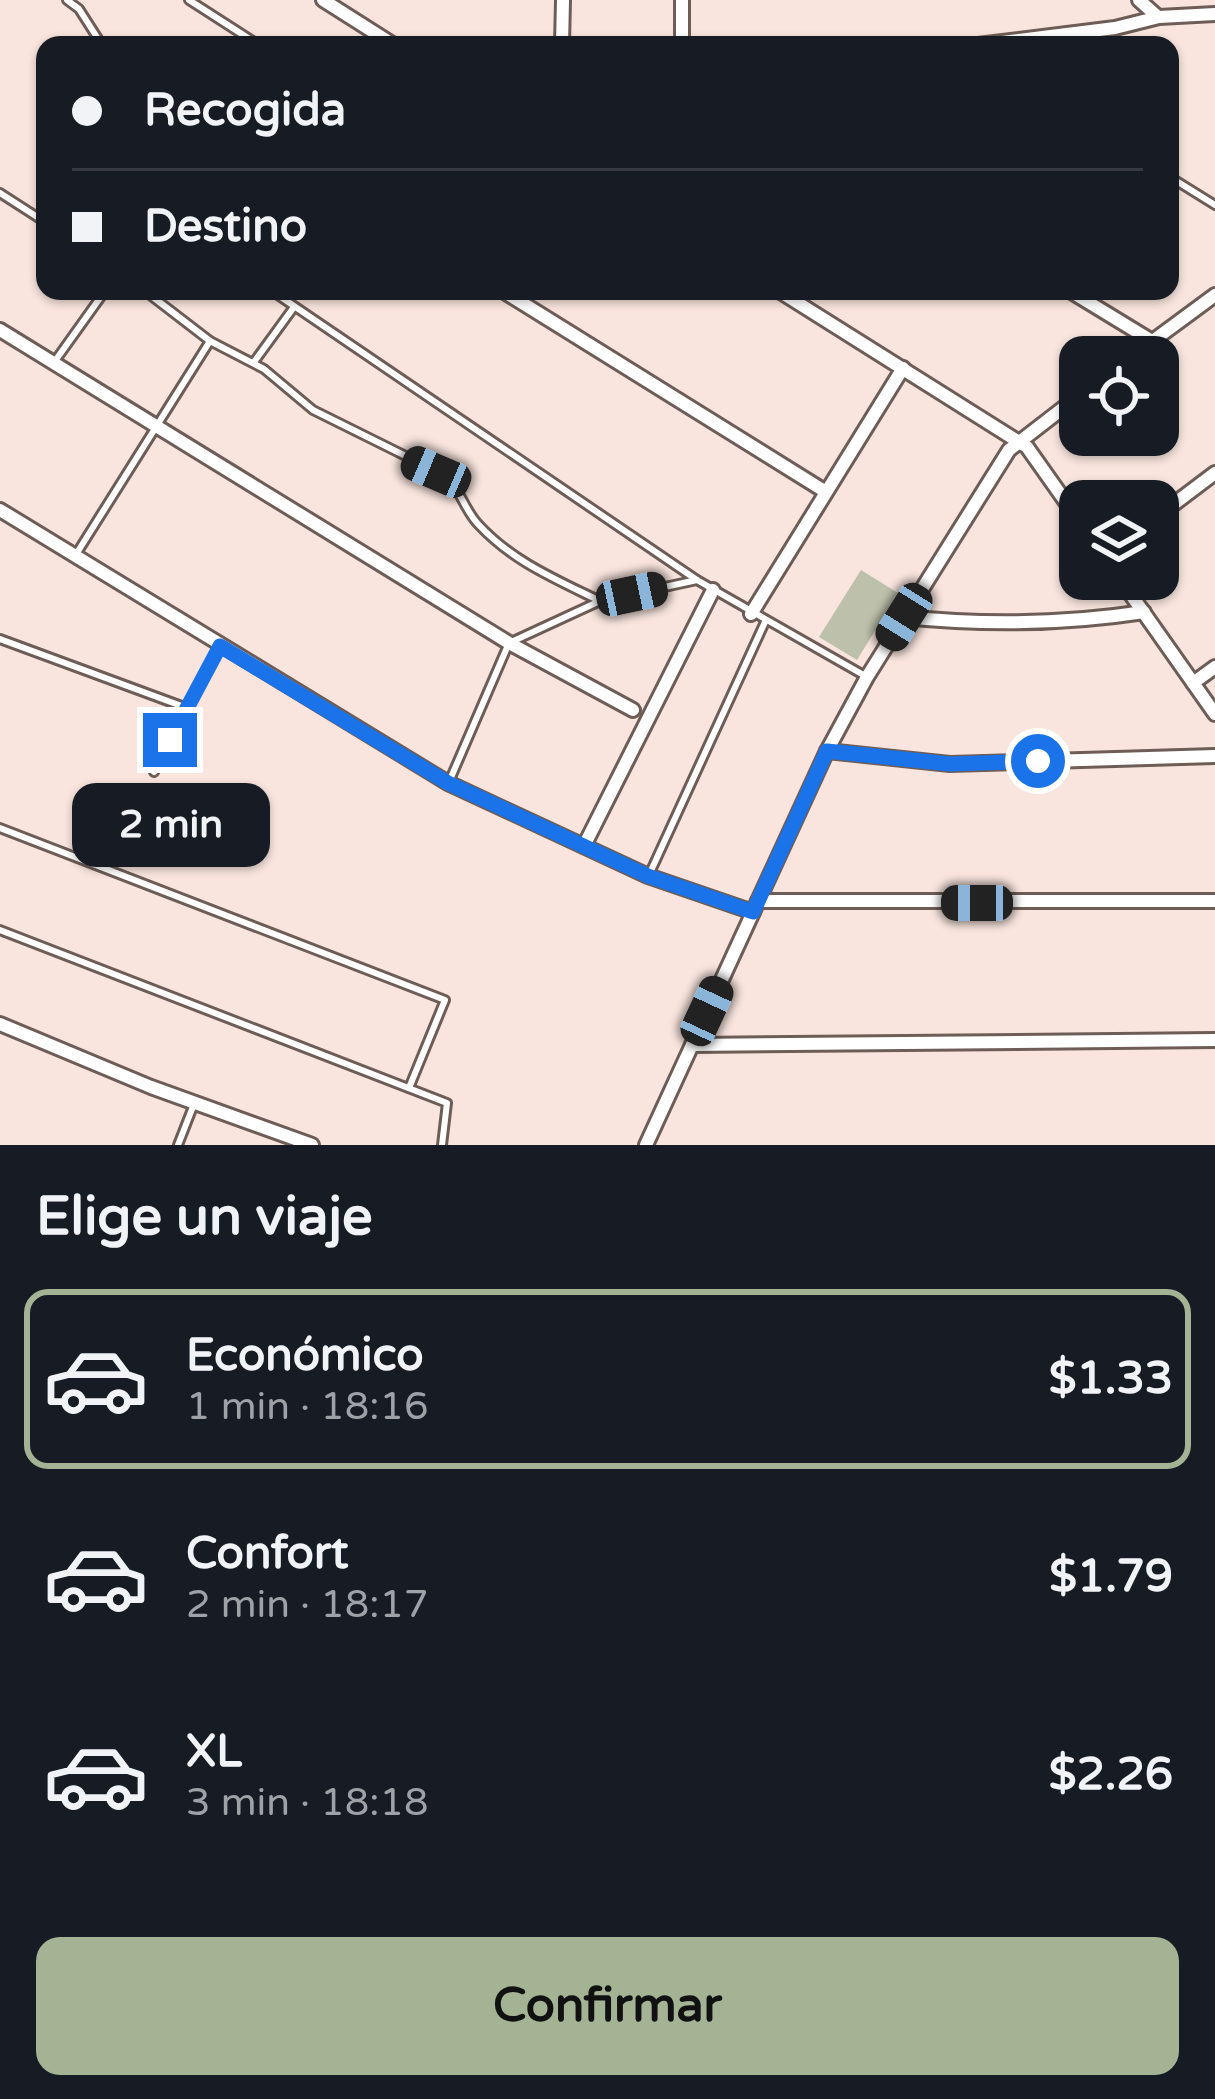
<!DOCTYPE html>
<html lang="es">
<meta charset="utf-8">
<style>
body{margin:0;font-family:"Varela Round",sans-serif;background:#20242c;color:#f1f3f6;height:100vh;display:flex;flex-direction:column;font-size:45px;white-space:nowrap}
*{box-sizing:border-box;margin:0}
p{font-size:39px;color:#9ea1a6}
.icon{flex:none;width:66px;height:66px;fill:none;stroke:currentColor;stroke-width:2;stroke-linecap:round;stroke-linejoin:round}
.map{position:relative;height:1145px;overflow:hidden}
.sheet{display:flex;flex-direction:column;background:#171b24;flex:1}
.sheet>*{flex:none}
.banner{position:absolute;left:36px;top:36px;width:1143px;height:264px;border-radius:24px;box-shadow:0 3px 9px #0004;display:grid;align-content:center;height:264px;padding:0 36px;background:#171b24}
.controls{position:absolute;left:1059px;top:336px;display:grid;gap:24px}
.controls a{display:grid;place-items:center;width:120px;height:120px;border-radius:24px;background:#171b24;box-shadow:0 3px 9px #0004;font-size:60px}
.end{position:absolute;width:54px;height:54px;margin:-27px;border:15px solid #1a73e8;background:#fff;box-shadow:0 0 0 6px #fff}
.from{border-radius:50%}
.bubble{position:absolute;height:84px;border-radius:24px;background:#171b24;box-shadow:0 3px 9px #0004;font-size:39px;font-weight:800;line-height:84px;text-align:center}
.car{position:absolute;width:36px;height:72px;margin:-36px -18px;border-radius:15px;box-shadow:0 0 9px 3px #0007;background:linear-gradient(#222 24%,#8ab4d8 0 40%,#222 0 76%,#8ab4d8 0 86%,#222 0)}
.banner b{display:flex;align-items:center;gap:42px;height:114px;font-size:45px}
.banner b+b{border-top:3px solid #363941}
.banner i{width:30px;height:30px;background:#f1f3f6}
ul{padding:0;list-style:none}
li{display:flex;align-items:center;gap:36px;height:180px;margin:0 24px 18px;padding:0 12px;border:6px solid transparent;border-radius:24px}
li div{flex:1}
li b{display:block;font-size:45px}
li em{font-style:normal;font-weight:800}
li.active{border-color:#a4b393}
li>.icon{width:108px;height:108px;stroke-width:1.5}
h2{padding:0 36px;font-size:54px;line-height:144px}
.primary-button{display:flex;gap:24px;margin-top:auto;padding:24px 36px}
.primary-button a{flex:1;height:138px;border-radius:24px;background:#a4b393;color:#111;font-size:48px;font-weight:800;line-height:138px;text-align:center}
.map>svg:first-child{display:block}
.green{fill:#bdc0aa}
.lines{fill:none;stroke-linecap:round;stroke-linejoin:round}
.lane-casing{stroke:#6e5d57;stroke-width:12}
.street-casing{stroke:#6e5d57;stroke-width:18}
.lane{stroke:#fff;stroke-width:6}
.street{stroke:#fff;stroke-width:12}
.route{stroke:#1a73e8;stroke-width:15}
</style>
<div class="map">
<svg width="1215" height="1145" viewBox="0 0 1215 1145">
<rect width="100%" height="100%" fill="#f9e5de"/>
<!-- green -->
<path class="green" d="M861,570L898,593L857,660L819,637Z"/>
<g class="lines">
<defs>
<g id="lane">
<path d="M67,0L79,9L102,45"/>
<path d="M189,0L259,45"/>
<path d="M1170,177L1215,205"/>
<path d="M0,193L45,222"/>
<path d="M145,291L210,341L264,369L313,410L446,476C460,489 464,509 478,524C512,561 555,579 600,601"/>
<path d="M272,291L697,580L867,677"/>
<path d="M55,361L105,291"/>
<path d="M254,362L294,307"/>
<path d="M75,556L210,341"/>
<path d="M0,639L187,708"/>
<path d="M154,772L219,648"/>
<path d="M449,782L509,643L600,601L697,580"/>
<path d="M0,828L445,1000L409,1088"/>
<path d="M649,875L765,622"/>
<path d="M0,930L447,1103L442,1145"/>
<path d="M178,1145L194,1104"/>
</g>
<g id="street">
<path d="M323,0L394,45"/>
<path d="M1139,0L1158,17"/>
<path d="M562,45L563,0"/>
<path d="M682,45V0"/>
<path d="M978,45L1115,28L1159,17L1215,14"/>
<path d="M503,291L826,492"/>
<path d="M779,291L1027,447L1080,522"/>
<path d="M1070,291L1152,341"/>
<path d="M0,330L509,643L633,710"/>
<path d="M1131,357L1215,295"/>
<path d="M0,510L448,783L648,876L753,912"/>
<path d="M1158,516L1215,473"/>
<path d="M1120,579L1215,714"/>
<path d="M751,614L903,368"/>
<path d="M904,617C982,625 1066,624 1144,612"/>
<path d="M1193,683L1215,667"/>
<path d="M827,751L950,764L1215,756"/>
<path d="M584,846L713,590"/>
<path d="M758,901H1215"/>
<path d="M0,1024L151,1087L312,1145"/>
<path d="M692,1045L1215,1040"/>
<path d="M646,1145L827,751L867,677L1009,450L1080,395"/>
</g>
</defs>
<!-- lane casing -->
<use href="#lane" class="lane-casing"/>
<!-- street casing -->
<use href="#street" class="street-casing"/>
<!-- lane -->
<use href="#lane" class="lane"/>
<!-- street -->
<use href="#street" class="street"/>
</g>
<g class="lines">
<!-- route -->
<path class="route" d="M170,740L220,646L448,783L648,876L753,912L827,751L950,764L1038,761"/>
</g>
</svg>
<div class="controls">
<a><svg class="icon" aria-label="locate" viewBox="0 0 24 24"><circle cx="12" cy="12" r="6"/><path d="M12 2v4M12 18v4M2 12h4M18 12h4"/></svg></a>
<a><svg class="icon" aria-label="layers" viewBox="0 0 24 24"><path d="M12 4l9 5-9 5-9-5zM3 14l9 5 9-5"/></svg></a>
</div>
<i class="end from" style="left:1038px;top:761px"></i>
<i class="end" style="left:170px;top:740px"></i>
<div class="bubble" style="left:72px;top:783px;width:198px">2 min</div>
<i class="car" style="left:436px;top:472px;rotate:293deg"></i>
<i class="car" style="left:632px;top:594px;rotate:78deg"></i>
<i class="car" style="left:904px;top:617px;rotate:212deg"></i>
<i class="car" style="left:977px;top:903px;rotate:270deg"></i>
<i class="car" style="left:707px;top:1011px;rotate:25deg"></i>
<div class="banner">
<b><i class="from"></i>Recogida</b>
<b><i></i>Destino</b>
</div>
</div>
<section class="sheet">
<h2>Elige un viaje</h2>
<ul>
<li class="active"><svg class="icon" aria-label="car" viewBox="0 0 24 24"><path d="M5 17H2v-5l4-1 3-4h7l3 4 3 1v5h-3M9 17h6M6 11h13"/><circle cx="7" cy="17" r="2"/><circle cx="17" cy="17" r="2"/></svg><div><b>Económico</b><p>1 min · 18:16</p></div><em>$1.33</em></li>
<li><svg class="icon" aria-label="car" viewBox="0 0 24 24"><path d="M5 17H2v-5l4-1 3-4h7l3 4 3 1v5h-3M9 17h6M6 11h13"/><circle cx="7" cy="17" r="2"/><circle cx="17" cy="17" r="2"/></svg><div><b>Confort</b><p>2 min · 18:17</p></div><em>$1.79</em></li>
<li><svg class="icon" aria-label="car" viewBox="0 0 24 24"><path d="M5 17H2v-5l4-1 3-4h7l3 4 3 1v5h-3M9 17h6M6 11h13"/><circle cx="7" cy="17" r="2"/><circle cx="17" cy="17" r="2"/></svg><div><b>XL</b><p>3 min · 18:18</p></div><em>$2.26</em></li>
</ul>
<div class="primary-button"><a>Confirmar</a></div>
</section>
